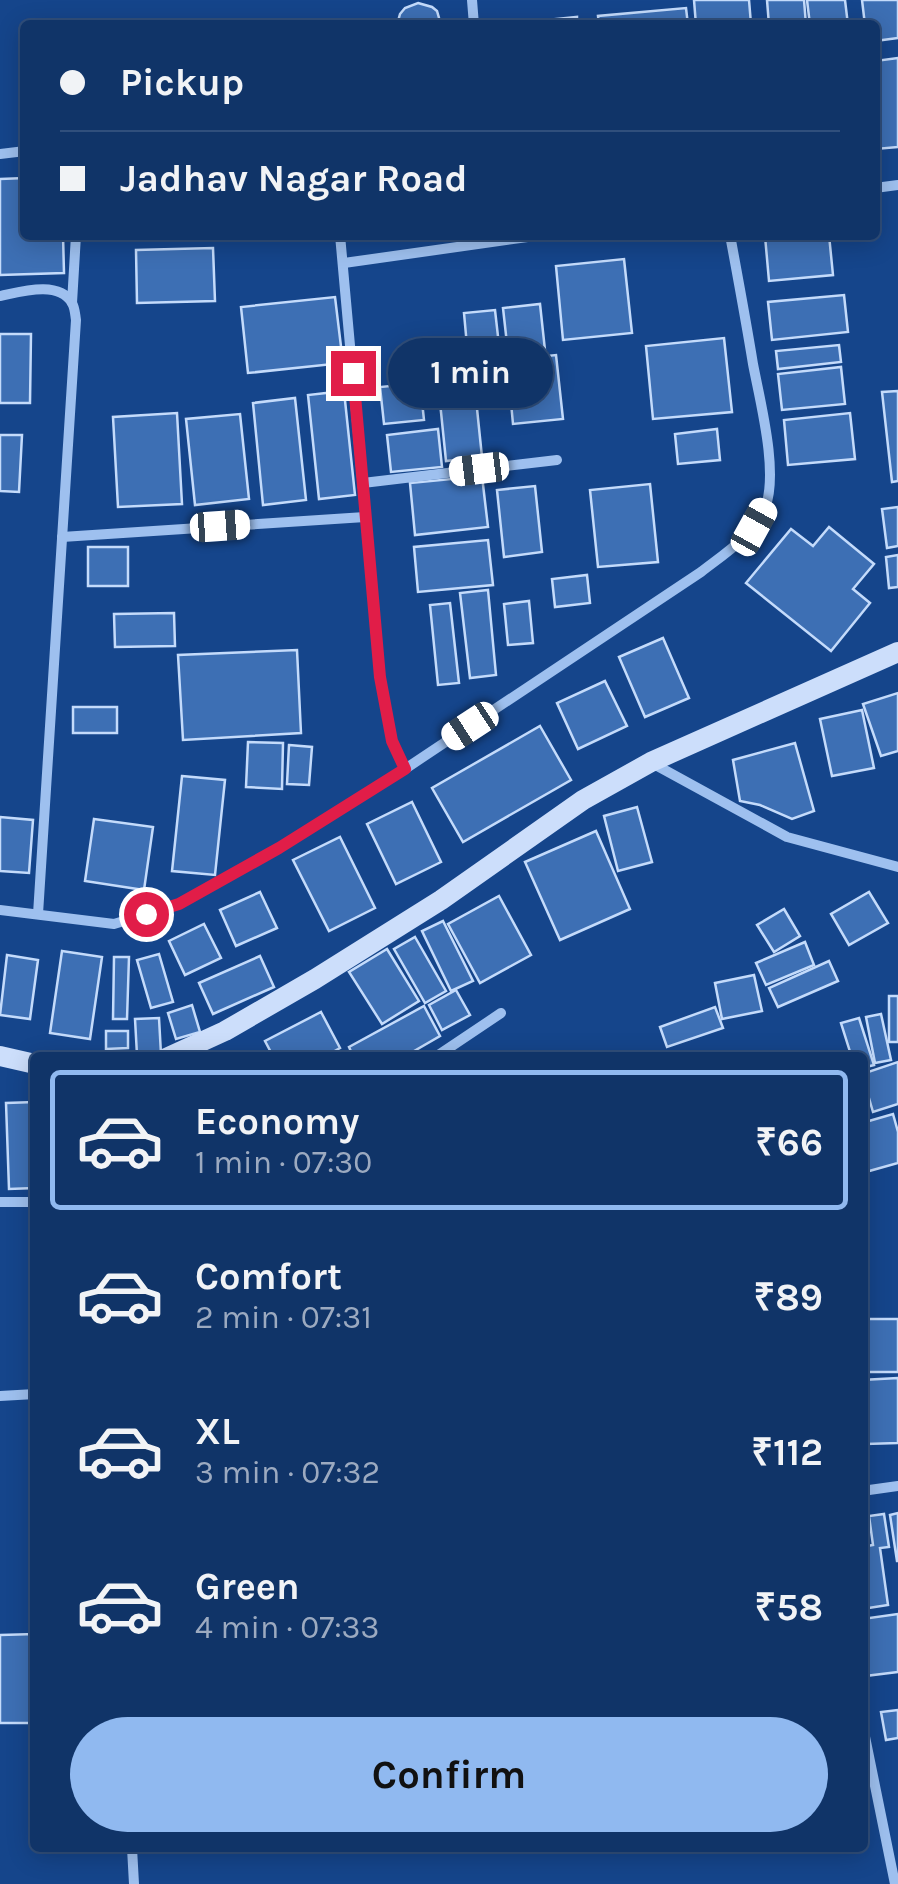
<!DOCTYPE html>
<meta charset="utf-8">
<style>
body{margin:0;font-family:Karla,sans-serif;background:#1e3f71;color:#f1f3f6;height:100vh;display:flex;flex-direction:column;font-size:38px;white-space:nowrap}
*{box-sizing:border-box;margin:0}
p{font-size:32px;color:#9caac0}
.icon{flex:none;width:55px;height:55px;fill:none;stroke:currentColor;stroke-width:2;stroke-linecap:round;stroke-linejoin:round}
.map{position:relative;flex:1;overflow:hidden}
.panel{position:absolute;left:30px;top:1052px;width:838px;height:800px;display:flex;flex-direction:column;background:#103468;border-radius:10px;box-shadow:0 5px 25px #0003,0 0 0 2px #304f7c}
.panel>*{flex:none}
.top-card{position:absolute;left:20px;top:20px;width:860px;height:220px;border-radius:10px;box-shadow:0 5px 25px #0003,0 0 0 2px #304f7c;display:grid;align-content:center;height:220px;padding:0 40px;background:#103468}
.end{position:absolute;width:45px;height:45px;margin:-22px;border:12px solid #e11d48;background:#fff;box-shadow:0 0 0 5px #fff}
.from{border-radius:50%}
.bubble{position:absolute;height:70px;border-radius:35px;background:#103468;box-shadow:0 5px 25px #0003,0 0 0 2px #304f7c;font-size:32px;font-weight:700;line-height:70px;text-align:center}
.car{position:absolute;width:30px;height:60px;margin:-30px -15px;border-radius:12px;box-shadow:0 0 8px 2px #0007;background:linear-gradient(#fff 24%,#345 0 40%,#fff 0 76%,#345 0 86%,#fff 0)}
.top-card b{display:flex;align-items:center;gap:35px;height:95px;font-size:38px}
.top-card b+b{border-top:2px solid #304f7c}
.top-card i{width:25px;height:25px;background:#f1f3f6}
ul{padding:18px 0 0;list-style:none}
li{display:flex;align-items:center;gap:30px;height:140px;margin:0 20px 15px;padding:0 20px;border:5px solid transparent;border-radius:10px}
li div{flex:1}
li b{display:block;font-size:38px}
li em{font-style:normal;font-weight:700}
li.selected{border-color:#90b9f0}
li>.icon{width:90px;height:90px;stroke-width:1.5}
.cta{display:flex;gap:20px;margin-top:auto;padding:20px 40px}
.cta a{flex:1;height:115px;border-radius:60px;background:#90b9f0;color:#111;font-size:40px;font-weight:700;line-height:115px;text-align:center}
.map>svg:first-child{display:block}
.building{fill:#3d6fb4;stroke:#c4dbfb;stroke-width:2.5}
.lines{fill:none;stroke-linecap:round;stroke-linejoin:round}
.street{stroke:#9ec0ef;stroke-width:10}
.secondary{stroke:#ccdefb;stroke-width:20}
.route{stroke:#e11d48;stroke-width:12}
</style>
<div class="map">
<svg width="898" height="1884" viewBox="0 0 898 1884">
<rect width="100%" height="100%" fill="#15458b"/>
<!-- building -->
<g class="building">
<path d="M694,0H749L751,24L759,25H696Z"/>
<path d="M767,0H804L806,25H769Z"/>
<path d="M807,0H845L848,25H810Z"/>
<path d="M862,0H898V38L875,41V25H865Z"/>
<path d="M418,3L432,7L437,11L441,25H397L400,14L405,8Z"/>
<path d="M686,8L688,25H599L598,16Z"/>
<path d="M577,17V25H537L536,21Z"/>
<path d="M898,58V147L876,149L875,61Z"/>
<path d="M25,178V235H63L64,273L0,275V179Z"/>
<path d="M829,235L833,275L769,281L765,236Z"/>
<path d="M213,248L215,301L137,303L136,250Z"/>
<path d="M624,259L632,333L563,340L556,266Z"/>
<path d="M844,295L848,332L772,340L768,302Z"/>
<path d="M335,297L343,363L248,373L241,307Z"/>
<path d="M540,304L545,350L508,353L503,308Z"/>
<path d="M495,310L500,354L468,357L464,313Z"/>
<path d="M0,334H31L30,403H0Z"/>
<path d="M724,338L732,412L653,419L646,346Z"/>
<path d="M839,345L841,362L778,369L776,351Z"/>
<path d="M556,355L563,419L513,424L507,360Z"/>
<path d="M841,367L845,404L782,410L778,374Z"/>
<path d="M473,370L482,457L446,461L437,373Z"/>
<path d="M420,383L424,420L384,424L380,387Z"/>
<path d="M344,391L355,495L319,499L308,395Z"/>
<path d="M898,391V481L892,482L882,392Z"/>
<path d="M295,398L306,500L263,505L253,403Z"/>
<path d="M177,413L182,504L118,507L113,417Z"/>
<path d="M850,413L855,459L788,465L784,420Z"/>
<path d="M240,414L249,499L195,505L186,419Z"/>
<path d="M438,429L442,467L391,472L387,435Z"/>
<path d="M717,429L720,460L678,464L675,434Z"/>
<path d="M0,435H22L19,492L0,491Z"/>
<path d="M482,476L488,527L415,535L410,483Z"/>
<path d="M650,484L658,562L598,567L590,490Z"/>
<path d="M535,486L542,552L504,557L497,490Z"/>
<path d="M898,507V546L887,548L882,509Z"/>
<path d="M829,527L874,564L853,589L870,603L831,651L746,583L791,529L813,546Z"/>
<path d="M488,540L493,585L418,592L414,547Z"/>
<rect x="88" y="547" width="40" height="39"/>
<path d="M898,555V587L889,588L886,557Z"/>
<path d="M587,575L590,603L555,607L552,579Z"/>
<path d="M488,590L496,675L470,678L460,593Z"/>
<path d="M529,601L533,643L508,645L504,604Z"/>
<path d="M450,603L459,683L438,685L430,605Z"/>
<path d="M174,613L175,646L115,647L114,614Z"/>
<path d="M663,638L689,698L645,717L619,657Z"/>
<path d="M297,650L301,733L183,740L178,655Z"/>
<path d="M605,681L627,726L578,749L557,703Z"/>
<path d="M898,693V751L881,756L863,704Z"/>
<rect x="73" y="707" width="44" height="26"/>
<path d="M862,710L874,768L832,776L820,719Z"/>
<path d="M540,726L571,780L463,842L432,788Z"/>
<path d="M248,742L283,743L282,789L246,787Z"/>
<path d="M795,743L814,811L792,819L760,805L740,801L733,760Z"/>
<path d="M289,745L312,747L309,785L287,784Z"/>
<path d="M182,776L225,780L215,875L172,871Z"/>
<path d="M412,802L441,862L396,884L367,824Z"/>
<path d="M637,807L652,862L618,871L604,816Z"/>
<path d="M0,817L33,820L29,873L0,871Z"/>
<path d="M94,819L153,827L144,890L85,881Z"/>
<path d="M596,831L630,909L560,940L525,862Z"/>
<path d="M340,837L375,908L329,931L293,860Z"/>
<path d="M260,892L277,928L236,946L220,910Z"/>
<path d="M869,892L888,923L849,945L831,914Z"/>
<path d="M499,896L531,955L480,983L448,924Z"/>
<path d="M784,909L800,936L774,952L757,925Z"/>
<path d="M443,921L473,981L451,991L422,931Z"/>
<path d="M204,924L221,958L185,975L169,941Z"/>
<path d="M415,937L446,991L425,1003L394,949Z"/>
<path d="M805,942L814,965L766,985L756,963Z"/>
<path d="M387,949L419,1001L382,1024L349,972Z"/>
<path d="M62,951L102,957L90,1039L50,1033Z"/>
<path d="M159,954L173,1002L151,1008L137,960Z"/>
<path d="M7,955L38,960L30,1019L0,1015Z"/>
<path d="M260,956L274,987L213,1014L199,983Z"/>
<path d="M114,957H129L127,1019H113Z"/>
<path d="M829,961L838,981L778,1007L769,988Z"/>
<path d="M754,975L762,1011L722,1019L715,983Z"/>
<path d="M456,990L470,1015L442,1030L429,1005Z"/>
<rect x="889" y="996" width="9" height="46"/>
<path d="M192,1005L200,1032L176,1039L168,1013Z"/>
<path d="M424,1006L440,1036L402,1058H354L349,1047Z"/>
<path d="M715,1007L723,1028L667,1047L660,1027Z"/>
<path d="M321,1012L340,1048L322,1058H274L265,1041Z"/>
<path d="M881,1014L891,1060L875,1063L866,1017Z"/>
<path d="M159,1018L161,1054L137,1055L135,1019Z"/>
<path d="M859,1018L874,1065L862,1068V1058H852L841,1023Z"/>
<path d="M106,1031H128V1048L106,1049Z"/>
<path d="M898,1062V1104L873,1112L862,1074Z"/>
<path d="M35,1102V1188L9,1189L6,1103Z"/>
<path d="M893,1114L898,1132V1163L862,1173V1123Z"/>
<rect x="862" y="1319" width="36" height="53"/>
<path d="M898,1378V1443L866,1444L862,1380Z"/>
<path d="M898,1513V1561H897L890,1515Z"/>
<path d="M884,1514L889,1547L880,1548L888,1605L862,1609V1533L865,1532L867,1546L873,1545L869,1516Z"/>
<path d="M898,1614V1672L865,1676L862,1619Z"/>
<path d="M35,1634V1723H0V1635Z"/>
<path d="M898,1710V1738L886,1740L881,1712Z"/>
</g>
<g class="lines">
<!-- street -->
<g class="street">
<path d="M472,0L474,25"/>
<path d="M0,154L25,151"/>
<path d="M875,188L898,185"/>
<path d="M340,235L380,677L392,741L405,769"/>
<path d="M344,263L542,235"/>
<path d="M0,296C20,292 59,280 72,303C75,308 75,314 76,320L38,914"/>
<path d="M72,303L76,235"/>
<path d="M363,483L557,460"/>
<path d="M62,537L365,517"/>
<path d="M652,763L787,837L898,867"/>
<path d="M0,910L114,924L179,904L279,848L405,769L701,572C724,554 753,536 765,508C779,473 760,401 753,364C746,321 738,278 730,235"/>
<path d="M434,1058L501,1013"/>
<path d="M0,1202H35"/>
<path d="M0,1396L35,1394"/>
<path d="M862,1491L898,1486"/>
<path d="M862,1722L895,1884"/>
<path d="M132,1848L134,1884"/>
</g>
<!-- secondary -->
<g class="secondary">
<path d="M0,1056L35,1064"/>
<path d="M166,1058L225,1031L315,979L441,900L583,800L651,762L898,652"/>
</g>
</g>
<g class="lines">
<!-- route -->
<path class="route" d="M146,914L179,904L279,848L405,769L392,741L380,677L353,373"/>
</g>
</svg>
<i class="end from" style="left:146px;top:914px"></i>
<i class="end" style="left:353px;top:373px"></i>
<div class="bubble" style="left:388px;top:338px;width:165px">1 min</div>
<i class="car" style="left:479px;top:469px;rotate:263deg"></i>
<i class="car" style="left:220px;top:526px;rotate:86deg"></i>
<i class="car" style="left:754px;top:527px;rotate:29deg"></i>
<i class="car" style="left:470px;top:726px;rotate:237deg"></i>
<div class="top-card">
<b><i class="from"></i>Pickup</b>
<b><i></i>Jadhav Nagar Road</b>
</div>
<section class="panel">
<ul>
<li class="selected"><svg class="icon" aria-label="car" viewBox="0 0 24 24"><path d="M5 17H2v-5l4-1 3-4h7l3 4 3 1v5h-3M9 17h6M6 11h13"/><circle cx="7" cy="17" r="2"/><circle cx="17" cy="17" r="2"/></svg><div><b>Economy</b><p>1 min · 07:30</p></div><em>₹66</em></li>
<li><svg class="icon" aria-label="car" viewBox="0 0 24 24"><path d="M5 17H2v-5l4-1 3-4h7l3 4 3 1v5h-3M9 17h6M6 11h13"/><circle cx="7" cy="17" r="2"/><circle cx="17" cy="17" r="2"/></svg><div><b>Comfort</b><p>2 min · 07:31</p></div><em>₹89</em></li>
<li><svg class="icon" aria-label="car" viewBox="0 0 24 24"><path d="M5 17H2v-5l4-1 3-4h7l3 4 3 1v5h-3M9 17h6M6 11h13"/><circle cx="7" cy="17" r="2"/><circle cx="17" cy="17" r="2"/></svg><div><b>XL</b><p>3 min · 07:32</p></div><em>₹112</em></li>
<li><svg class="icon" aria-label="car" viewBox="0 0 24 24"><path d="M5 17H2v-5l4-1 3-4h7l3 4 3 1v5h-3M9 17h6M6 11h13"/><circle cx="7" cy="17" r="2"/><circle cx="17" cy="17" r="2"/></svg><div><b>Green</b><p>4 min · 07:33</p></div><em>₹58</em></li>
</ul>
<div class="cta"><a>Confirm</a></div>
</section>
</div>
